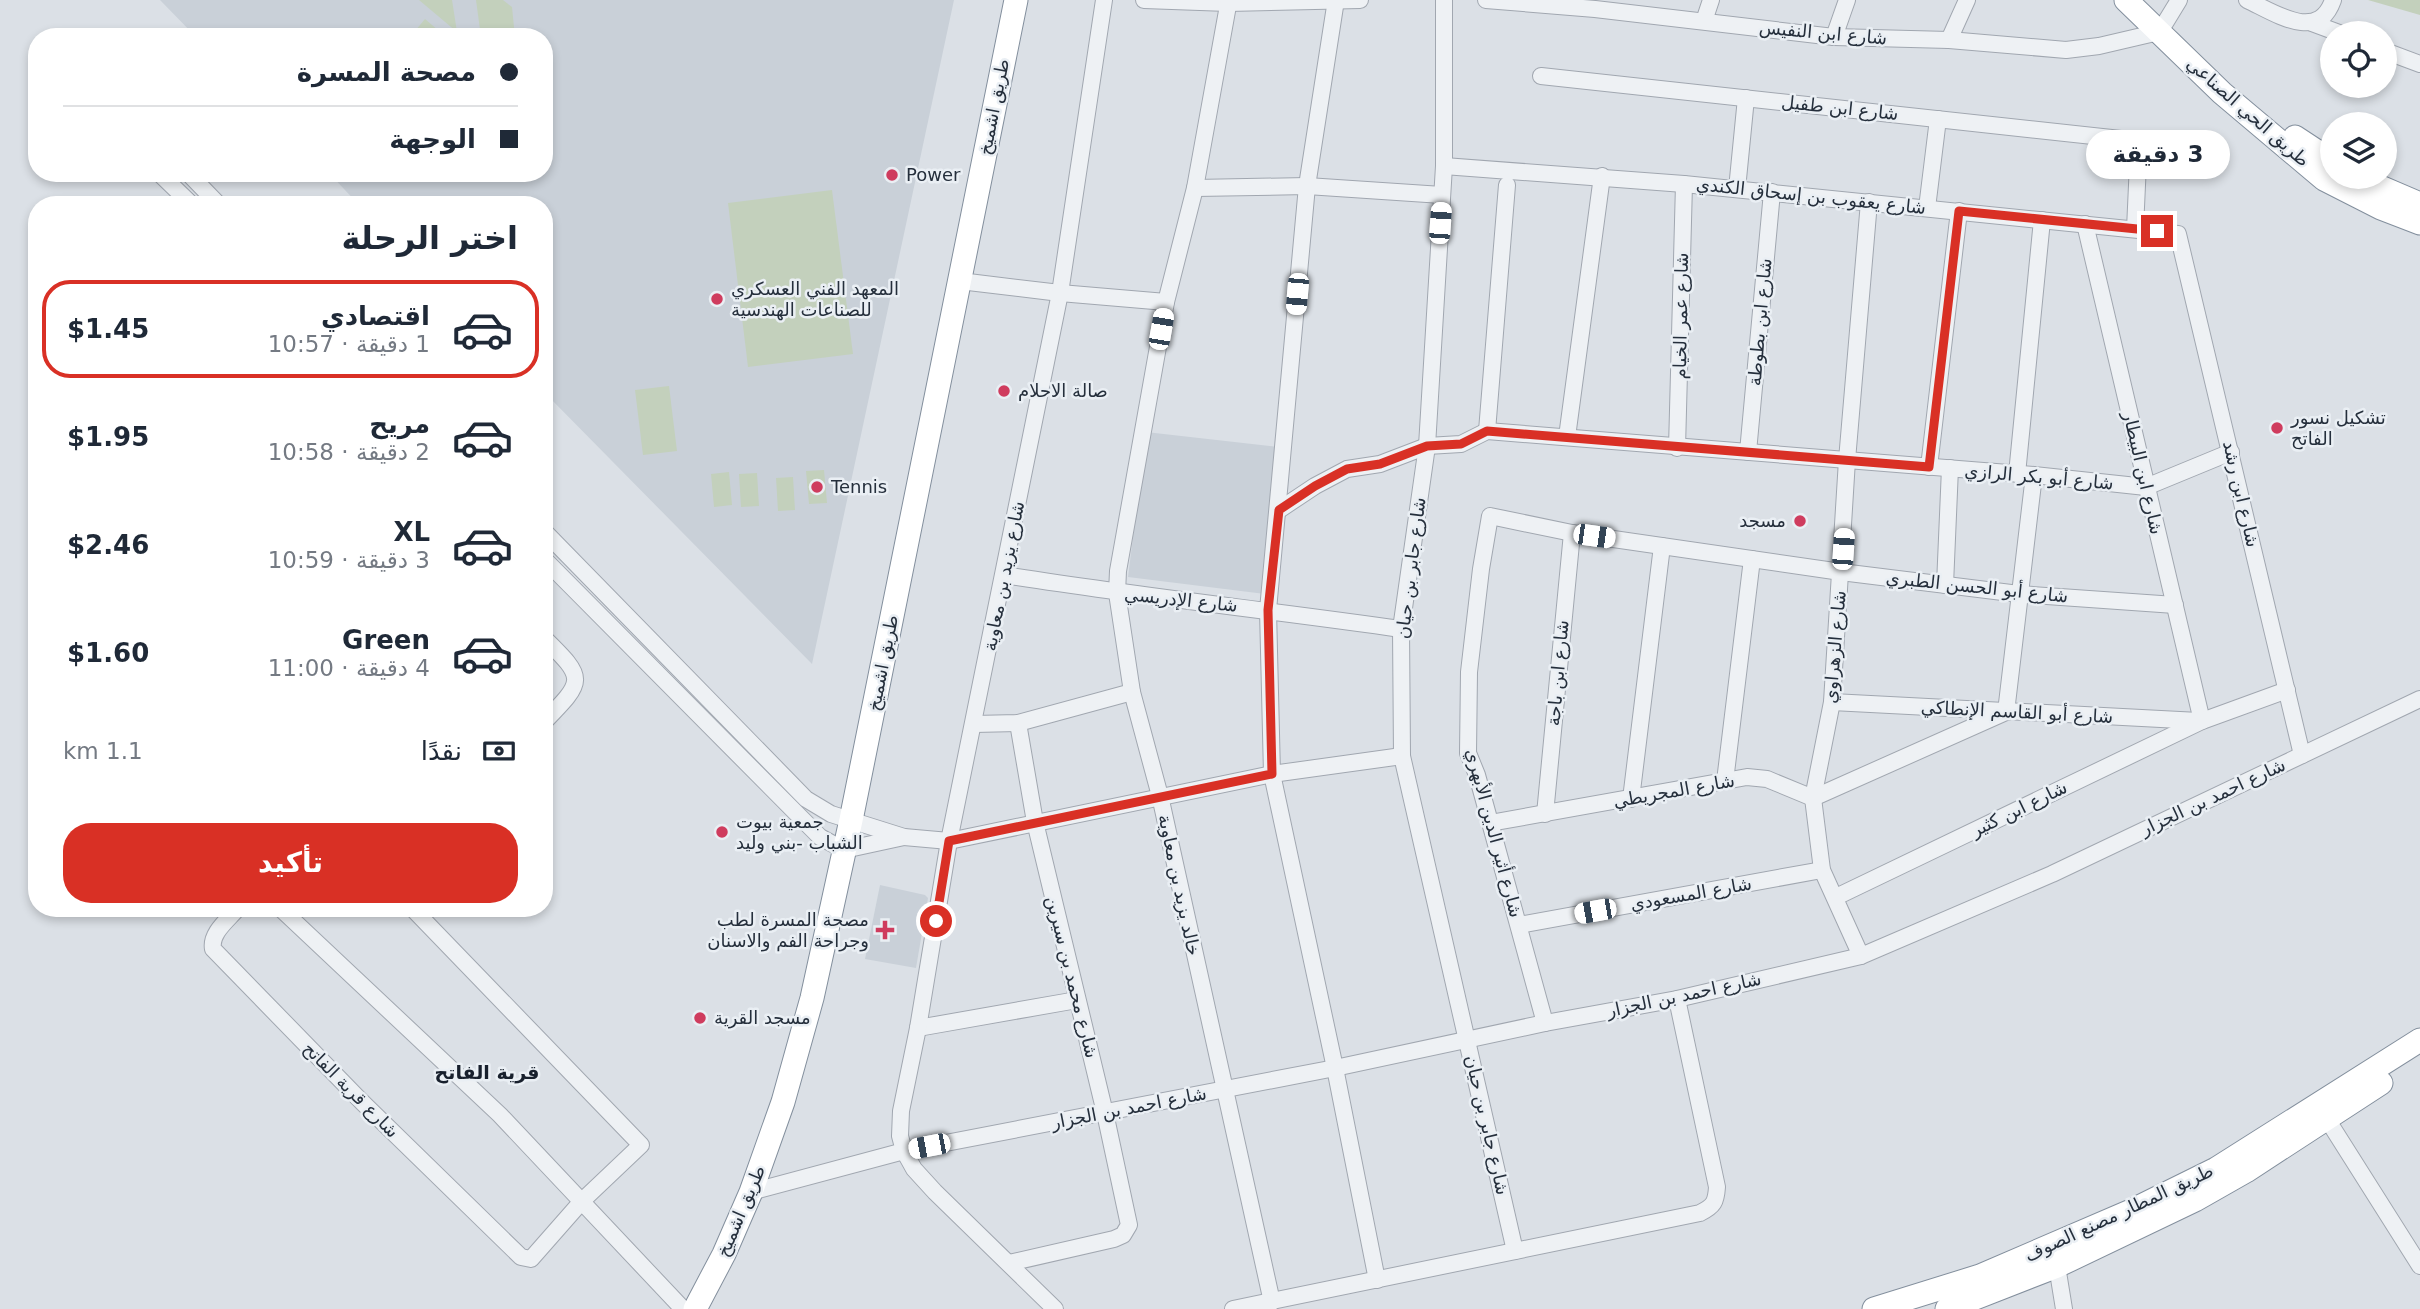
<!DOCTYPE html>
<html lang="ar">
<meta charset="utf-8">
<style>
body{margin:0;font-family:"DejaVu Sans",Cairo,sans-serif;background:#f2f2f3;color:#1f2937;direction:rtl;height:100vh;display:flex;flex-direction:column;font-size:26px;white-space:nowrap}
*{box-sizing:border-box;margin:0}
p{font-size:23px;color:#747a83}
.icon{flex:none;width:38px;height:38px;fill:none;stroke:currentColor;stroke-width:2;stroke-linecap:round;stroke-linejoin:round}
.map{position:relative;flex:1;overflow:hidden;direction:ltr}
.sheet{position:absolute;left:28px;top:196px;width:525px;height:721px;display:flex;flex-direction:column;background:#fff;border-radius:28px;box-shadow:0 4px 10px #0003;direction:rtl}
.sheet>*{flex:none}
.banner{position:absolute;left:28px;top:28px;width:525px;height:154px;border-radius:28px;box-shadow:0 4px 10px #0003;direction:rtl;display:grid;align-content:center;height:154px;padding:0 35px;background:#fff}
.fabs{position:absolute;left:2320px;top:21px;display:grid;gap:14px}
.fabs a{display:grid;place-items:center;width:77px;height:77px;border-radius:50%;background:#fff;box-shadow:0 4px 10px #0003;font-size:35px}
.end{position:absolute;width:32px;height:32px;margin:-16px;border:9px solid #d93025;background:#fff;box-shadow:0 0 0 4px #fff}
.from{border-radius:50%}
.bubble{position:absolute;height:49px;border-radius:24px;background:#fff;box-shadow:0 4px 10px #0003;font-size:23px;font-weight:700;line-height:49px;text-align:center;direction:rtl}
.car{position:absolute;width:21px;height:42px;margin:-21px -10px;border-radius:9px;box-shadow:0 0 5px 2px #0007;background:linear-gradient(#fff 24%,#345 0 40%,#fff 0 76%,#345 0 86%,#fff 0)}
.banner b{display:flex;align-items:center;gap:24px;height:66px;font-size:26px}
.banner b+b{border-top:2px solid #e0e1e3}
.banner i{width:18px;height:18px;background:#1f2937}
ul{padding:0;list-style:none}
li{display:flex;align-items:center;gap:21px;height:98px;margin:0 14px 10px;padding:0 21px;border:4px solid transparent;border-radius:28px}
li div{flex:1}
li b{display:block;font-size:26px}
li em{font-style:normal;font-weight:700}
li.on{border-color:#d93025}
li>.icon{width:63px;height:63px;stroke-width:1.5}
h2{padding:0 35px;font-size:32px;line-height:84px}
.pay{display:flex;align-items:center;gap:18px;height:77px;padding:0 35px;font-size:26px}
.pay p{margin-inline-start:auto}
.action{display:flex;gap:14px;margin-top:auto;padding:14px 35px}
.action a{flex:1;height:80px;border-radius:28px;background:#d93025;color:#fff;font-size:28px;font-weight:700;line-height:80px;text-align:center}
.map>svg:first-child{display:block}
.built{fill:#c9d0d8}
.green{fill:#c3d0bc}
.lines{fill:none;stroke-linecap:round;stroke-linejoin:round}
.minor-casing{stroke:#a1a7b0;stroke-width:18}
.highway-casing{stroke:#838f9d;stroke-width:25}
.minor{stroke:#eef1f4;stroke-width:16}
.highway{stroke:#fff;stroke-width:23}
.route{stroke:#d93025;stroke-width:9}
.poi-dot{fill:#cf3c5e;stroke:#eaeff4;stroke-width:2.5}
.labels{text-anchor:middle;stroke-width:5;stroke-linejoin:round;paint-order:stroke}
.street-label{font-size:18px;fill:#252f3c;stroke:#eaeff4}
.poi-label{font-size:18px;fill:#252f3c;stroke:#eaeff4;text-anchor:start}
.neighbourhood-label{font-size:19px;font-weight:bold;fill:#18202d;stroke:#eaeff4}
</style>
<div class="map">
<svg width="2420" height="1309" viewBox="0 0 2420 1309">
<rect width="100%" height="100%" fill="#dbe0e6"/>
<!-- built -->
<g class="built">
<path d="M160,0H954L812,664L544,392V205H359L329,173H544V37H196Z"/>
<path d="M1146,432L1279,447L1265,594L1128,577Z"/>
<path d="M880,885L925,895L928,898L916,968L865,959Z"/>
</g>
<!-- green -->
<g class="green">
<path d="M419,0H452L457,32Z"/>
<path d="M476,0H503L512,7L515,37H481Z"/>
<path d="M2368,0H2420V15Z"/>
<path d="M425,19L446,37H410Z"/>
<path d="M832,190L853,354L748,367L728,203Z"/>
<path d="M669,386L677,451L643,455L635,390Z"/>
<path d="M824,470L827,503L809,504L806,471Z"/>
<path d="M729,472L732,505L714,507L711,474Z"/>
<path d="M757,473L759,506L741,507L739,474Z"/>
<path d="M793,477L795,510L778,511L776,478Z"/>
</g>
<g class="lines">
<defs>
<g id="minor">
<path d="M1144,0L1228,3L1360,0"/>
<path d="M1229,0L1195,188L1166,302L1118,571L1117,593L1132,692L1160,796L1272,1302"/>
<path d="M1336,0L1307,186L1268,610L1272,774L1335,1068L1377,1280"/>
<path d="M1444,0V166L1427,446L1401,629L1402,756L1515,1251"/>
<path d="M1486,0L1595,9L1834,37L1949,40L2066,50L2099,46L2159,32"/>
<path d="M2247,0C2275,13 2318,43 2333,0"/>
<path d="M1704,21L1711,0"/>
<path d="M2165,23L2179,0"/>
<path d="M2312,23L2339,33"/>
<path d="M1834,37L1847,0"/>
<path d="M1949,40L1967,0"/>
<path d="M2385,51L2420,64"/>
<path d="M1541,76L2139,141L2135,229"/>
<path d="M1444,166L1684,184L2178,234L2302,755"/>
<path d="M159,173L192,205"/>
<path d="M188,173L219,205"/>
<path d="M1195,188L1307,186L1442,195"/>
<path d="M1737,189L1746,98"/>
<path d="M1927,208L1938,119"/>
<path d="M2085,224L2202,721"/>
<path d="M960,281L1060,293L1166,302"/>
<path d="M1487,431L1507,185"/>
<path d="M1567,437L1602,176"/>
<path d="M1677,448L1684,184"/>
<path d="M1748,452L1772,192"/>
<path d="M1929,467L1959,211"/>
<path d="M2017,474L2042,220"/>
<path d="M1279,510L1315,486L1347,469L1380,464L1427,446L1461,444L1487,431L2034,475L2146,487L2231,452"/>
<path d="M544,531L806,799L831,814L904,837L949,841L1272,774L1402,756"/>
<path d="M544,559L820,837L844,850L904,837"/>
<path d="M1004,575C1136,596 1268,610 1401,629"/>
<path d="M1945,585L1950,468"/>
<path d="M544,638C586,679 585,680 544,722"/>
<path d="M1832,702L2199,721"/>
<path d="M974,724L1018,723L1132,692"/>
<path d="M1725,781L1752,559"/>
<path d="M1631,799L1662,546"/>
<path d="M1545,814L1572,533"/>
<path d="M1490,823L1747,777L1767,779L1813,798L2006,712L2034,475"/>
<path d="M1836,897L2202,721L2287,690"/>
<path d="M238,908C228,920 210,933 213,949L362,1102L521,1257L531,1259L582,1201L641,1145L412,908"/>
<path d="M280,908L500,1115L683,1309"/>
<path d="M1519,925L1822,870"/>
<path d="M1861,956L1822,870L1813,798L1832,702L1847,460L1869,202"/>
<path d="M1545,1023L1477,775L1468,753L1469,672L1481,569L1490,516L1572,533L1841,572L2019,594L2175,605"/>
<path d="M918,1028L1077,1000"/>
<path d="M2327,1119L2420,1266"/>
<path d="M751,1192L904,1151L1335,1068L1545,1023L1677,999L1861,956L2052,874L2420,699"/>
<path d="M1009,1263L1114,1239L1123,1235L1129,1225L1105,1113L1035,822L1018,723"/>
<path d="M2057,1266L2064,1309"/>
<path d="M1055,1309L935,1192L914,1169L904,1151L900,1136L901,1111L918,1028L949,841L1060,293L1104,0"/>
<path d="M1233,1309L1700,1213C1714,1206 1716,1202 1717,1187L1677,999"/>
</g>
<g id="highway">
<path d="M2126,0L2222,93L2324,179L2381,208L2420,223"/>
<path d="M2295,137L2333,162"/>
<path d="M2357,177L2420,204"/>
<path d="M695,1309L724,1254L751,1192L783,1102L812,998L851,820L1016,0"/>
<path d="M1874,1309L1980,1276L2131,1211L2216,1169L2420,1040"/>
<path d="M1947,1309L2057,1266L2195,1200L2246,1171L2381,1083"/>
</g>
</defs>
<!-- minor casing -->
<use href="#minor" class="minor-casing"/>
<!-- highway casing -->
<use href="#highway" class="highway-casing"/>
<!-- minor -->
<use href="#minor" class="minor"/>
<!-- highway -->
<use href="#highway" class="highway"/>
</g>
<g class="lines">
<!-- route -->
<path class="route" d="M936,921L949,841L1272,774L1268,610L1279,510L1315,486L1347,469L1380,464L1427,446L1461,444L1487,431L1929,467L1959,211L2157,231"/>
</g>
<!-- markers -->
<g class="poi-dot">
<circle cx="892" cy="175" r="7"/>
<circle cx="717" cy="299" r="7"/>
<circle cx="1004" cy="391" r="7"/>
<circle cx="2277" cy="428" r="7"/>
<circle cx="817" cy="487" r="7"/>
<circle cx="1800" cy="521" r="7"/>
<circle cx="722" cy="832" r="7"/>
<path d="M881.5 919.5h7v7h7v7h-7v7h-7v-7h-7v-7h7z"/>
<circle cx="700" cy="1018" r="7"/>
</g>
<g class="labels">
<!-- street labels -->
<g class="street-label">
<text transform="translate(1823 33) rotate(5)" y="6">شارع ابن النفيس</text>
<text transform="translate(994 107) rotate(-79)" y="6">طريق اشميخ</text>
<text transform="translate(1840 108) rotate(6)" y="6">شارع ابن طفيل</text>
<text transform="translate(2248 112) rotate(41)" y="6">طريق الحي الصناعي</text>
<text transform="translate(1811 196) rotate(6)" y="6">شارع يعقوب بن إسحاق الكندي</text>
<text transform="translate(1681 316) rotate(-89)" y="6">شارع عمر الخيام</text>
<text transform="translate(1760 322) rotate(-85)" y="6">شارع ابن بطوطة</text>
<text transform="translate(2143 473) rotate(77)" y="6">شارع ابن البيطار</text>
<text transform="translate(2039 477) rotate(5)" y="6">شارع أبو بكر الرازي</text>
<text transform="translate(2241 494) rotate(77)" y="6">شارع ابن رشد</text>
<text transform="translate(1411 568) rotate(-83)" y="6">شارع جابر بن حيان</text>
<text transform="translate(1004 576) rotate(-79)" y="6">شارع يزيد بن معاوية</text>
<text transform="translate(1977 587) rotate(6)" y="6">شارع أبو الحسن الطبري</text>
<text transform="translate(1181 600) rotate(6)" y="6">شارع الإدريسي</text>
<text transform="translate(1835 647) rotate(-85)" y="6">شارع الزهراوي</text>
<text transform="translate(883 663) rotate(-79)" y="6">طريق اشميخ</text>
<text transform="translate(1558 673) rotate(-85)" y="6">شارع ابن باجة</text>
<text transform="translate(2017 712) rotate(3)" y="6">شارع أبو القاسم الإنطاكي</text>
<text transform="translate(1674 791) rotate(-10)" y="6">شارع المجريطي</text>
<text transform="translate(2213 797) rotate(-25)" y="6">شارع احمد بن الجزار</text>
<text transform="translate(2019 809) rotate(-26)" y="6">شارع ابن كثير</text>
<text transform="translate(1494 833) rotate(75)" y="6">شارع أثير الدين الأبهري</text>
<text transform="translate(1179 885) rotate(78)" y="6">خالد يزيد بن معاوية</text>
<text transform="translate(1691 894) rotate(-10)" y="6">شارع المسعودي</text>
<text transform="translate(1072 977) rotate(76)" y="6">شارع محمد بن سيرين</text>
<text transform="translate(1684 995) rotate(-12)" y="6">شارع احمد بن الجزار</text>
<text transform="translate(351 1090) rotate(45)" y="6">شارع قرية الفاتح</text>
<text transform="translate(1129 1108) rotate(-11)" y="6">شارع احمد بن الجزار</text>
<text transform="translate(1487 1125) rotate(77)" y="6">شارع جابر بن حيان</text>
<text transform="translate(741 1211) rotate(-67)" y="6">طريق اشميخ</text>
<text transform="translate(2119 1213) rotate(-25)" y="6">طريق المطار مصنع الصوف</text>
</g>
<!-- poi labels -->
<g class="poi-label">
<text x="906" y="181">Power</text>
<text x="731" y="295">المعهد الفني العسكري<tspan x="731" dy="21">للصناعات الهندسية</tspan></text>
<text x="1018" y="397">صالة الاحلام</text>
<text x="2291" y="424">تشكيل نسور<tspan x="2291" dy="21">الفاتح</tspan></text>
<text x="831" y="493">Tennis</text>
<text x="1786" y="527" text-anchor="end">مسجد</text>
<text x="736" y="828">جمعية بيوت<tspan x="736" dy="21">الشباب -بني وليد</tspan></text>
<text x="869" y="926" text-anchor="end">مصحة المسرة لطب<tspan x="869" dy="21">وجراحة الفم والاسنان</tspan></text>
<text x="714" y="1024">مسجد القرية</text>
</g>
<!-- neighbourhood labels -->
<g class="neighbourhood-label">
<text x="487" y="1079">قرية الفاتح</text>
</g>
</g>
</svg>
<div class="fabs">
<a><svg class="icon" aria-label="locate" viewBox="0 0 24 24"><circle cx="12" cy="12" r="6"/><path d="M12 2v4M12 18v4M2 12h4M18 12h4"/></svg></a>
<a><svg class="icon" aria-label="layers" viewBox="0 0 24 24"><path d="M12 4l9 5-9 5-9-5zM3 14l9 5 9-5"/></svg></a>
</div>
<i class="end from" style="left:936px;top:921px"></i>
<i class="end" style="left:2157px;top:231px"></i>
<div class="bubble" style="left:2086px;top:130px;width:144px">3 دقيقة</div>
<i class="car" style="left:1440px;top:223px;rotate:4deg"></i>
<i class="car" style="left:1297px;top:294px;rotate:185deg"></i>
<i class="car" style="left:1161px;top:329px;rotate:10deg"></i>
<i class="car" style="left:1594px;top:536px;rotate:98deg"></i>
<i class="car" style="left:1843px;top:549px;rotate:4deg"></i>
<i class="car" style="left:1595px;top:911px;rotate:260deg"></i>
<i class="car" style="left:929px;top:1146px;rotate:259deg"></i>
<div class="banner">
<b><i class="from"></i>مصحة المسرة</b>
<b><i></i>الوجهة</b>
</div>
<section class="sheet">
<h2>اختر الرحلة</h2>
<ul>
<li class="on"><svg class="icon" aria-label="car" viewBox="0 0 24 24"><path d="M5 17H2v-5l4-1 3-4h7l3 4 3 1v5h-3M9 17h6M6 11h13"/><circle cx="7" cy="17" r="2"/><circle cx="17" cy="17" r="2"/></svg><div><b>اقتصادي</b><p>1 دقيقة · 10:57</p></div><em>$1.45</em></li>
<li><svg class="icon" aria-label="car" viewBox="0 0 24 24"><path d="M5 17H2v-5l4-1 3-4h7l3 4 3 1v5h-3M9 17h6M6 11h13"/><circle cx="7" cy="17" r="2"/><circle cx="17" cy="17" r="2"/></svg><div><b>مريح</b><p>2 دقيقة · 10:58</p></div><em>$1.95</em></li>
<li><svg class="icon" aria-label="car" viewBox="0 0 24 24"><path d="M5 17H2v-5l4-1 3-4h7l3 4 3 1v5h-3M9 17h6M6 11h13"/><circle cx="7" cy="17" r="2"/><circle cx="17" cy="17" r="2"/></svg><div><b>XL</b><p>3 دقيقة · 10:59</p></div><em>$2.46</em></li>
<li><svg class="icon" aria-label="car" viewBox="0 0 24 24"><path d="M5 17H2v-5l4-1 3-4h7l3 4 3 1v5h-3M9 17h6M6 11h13"/><circle cx="7" cy="17" r="2"/><circle cx="17" cy="17" r="2"/></svg><div><b>Green</b><p>4 دقيقة · 11:00</p></div><em>$1.60</em></li>
</ul>
<div class="pay"><svg class="icon" aria-label="cash" viewBox="0 0 24 24"><path d="M3 7h18v10H3z"/><circle cx="12" cy="12" r="2"/></svg>نقدًا<p>1.1 km</p></div>
<div class="action"><a>تأكيد</a></div>
</section>
</div>
